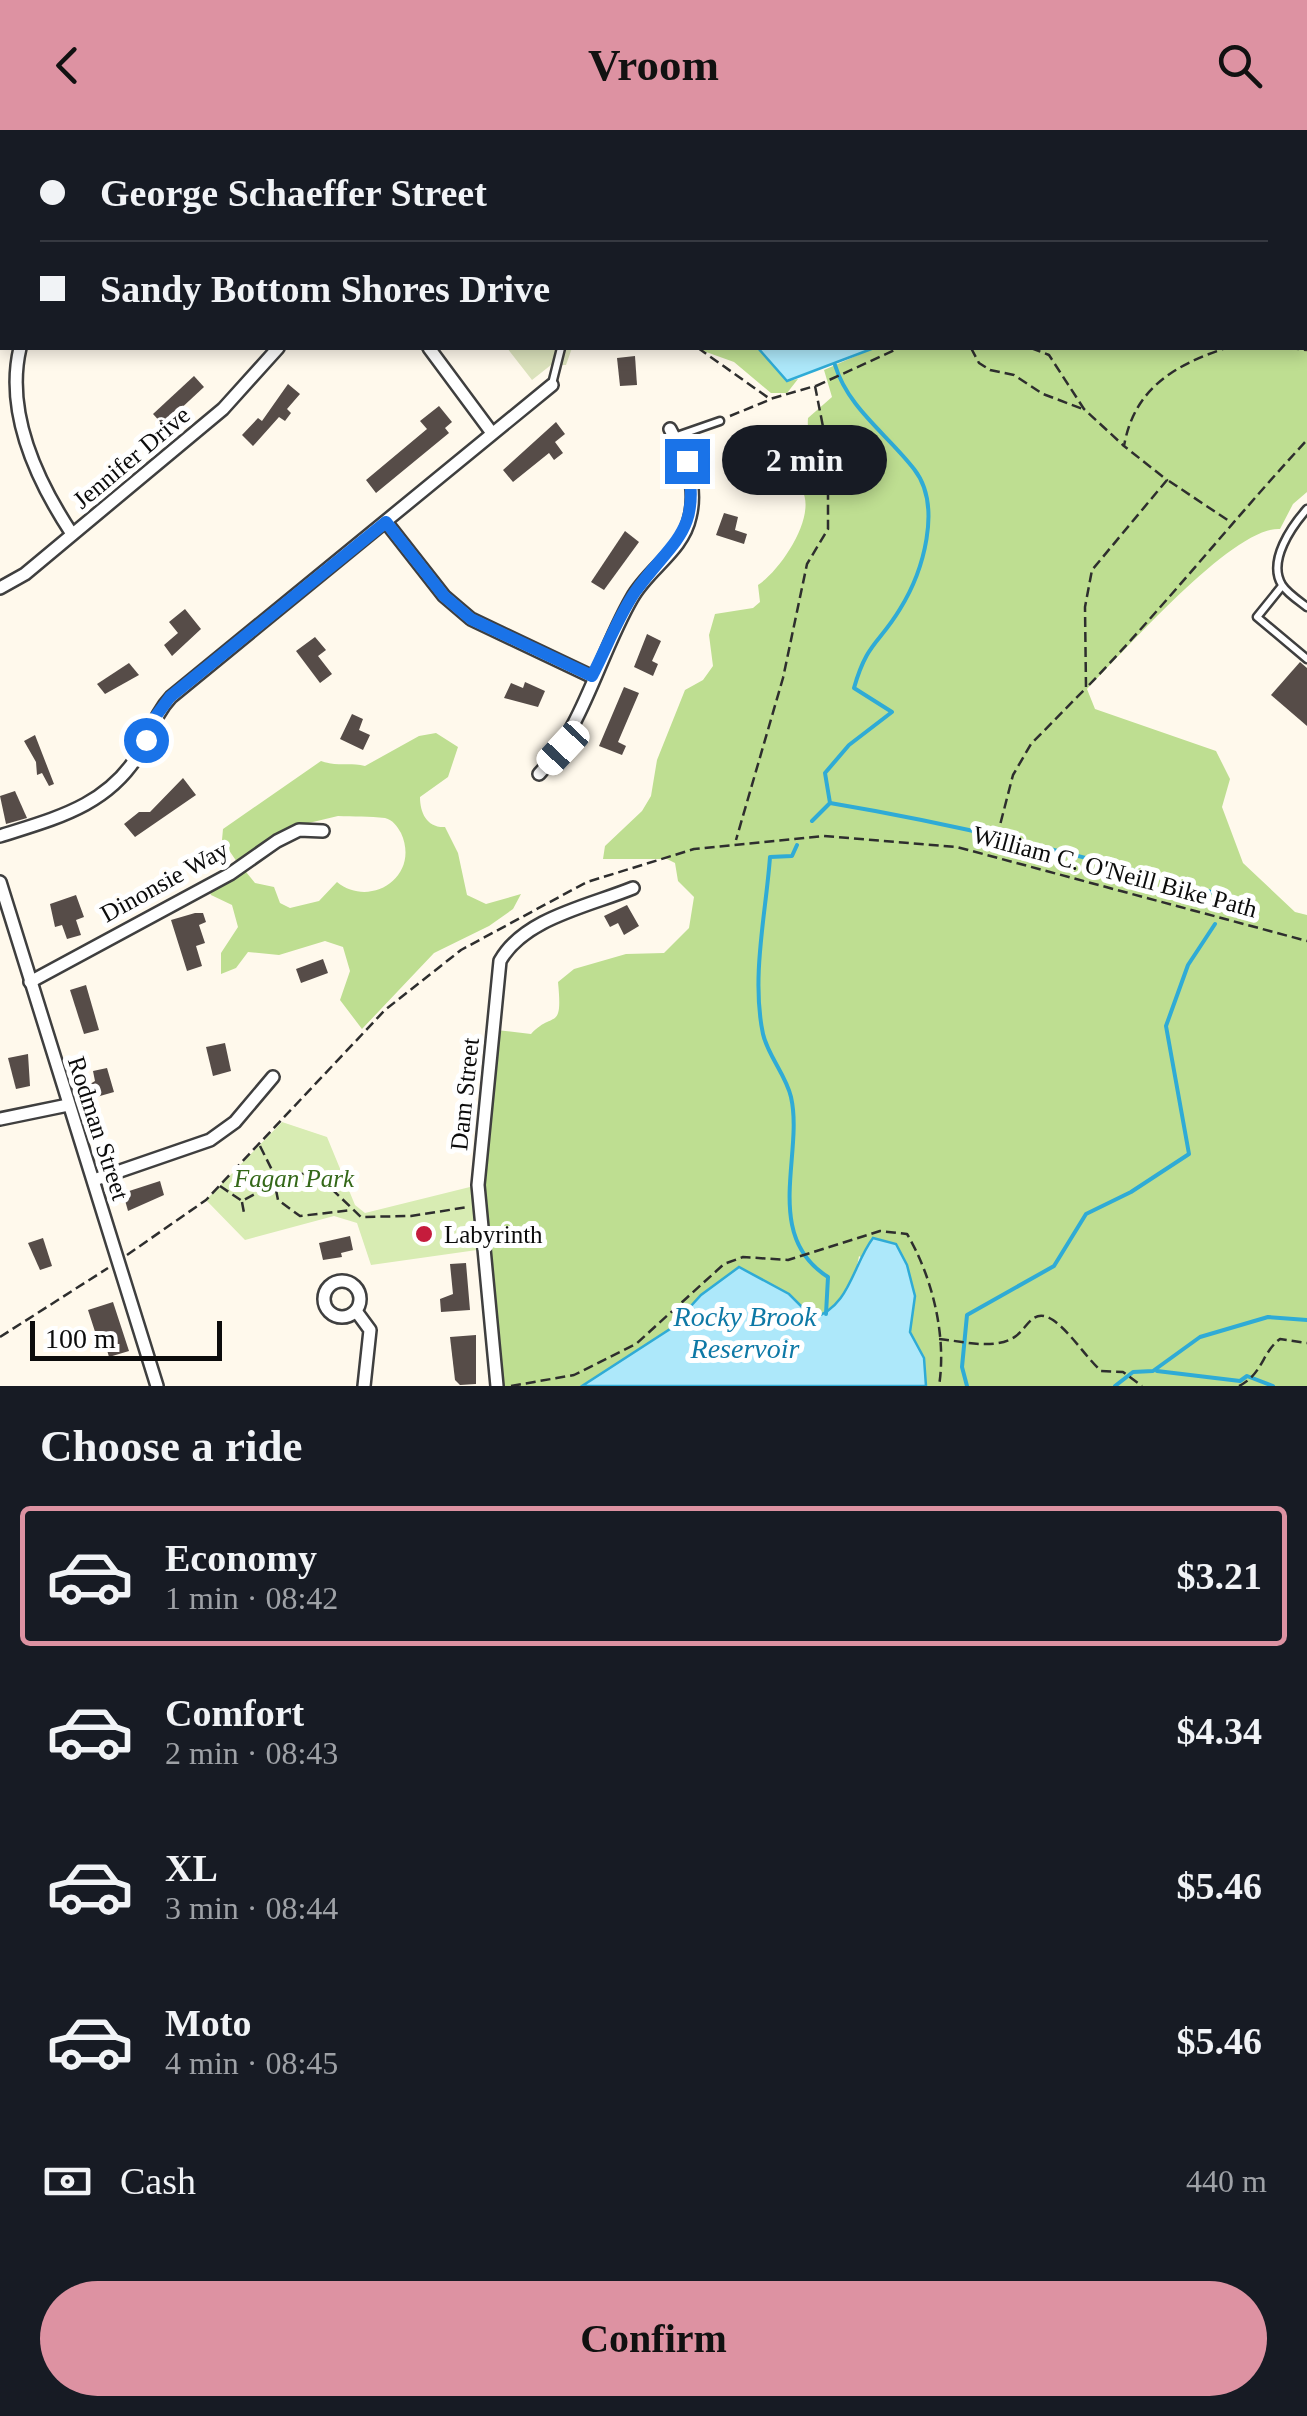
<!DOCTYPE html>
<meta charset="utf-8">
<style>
body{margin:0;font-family:"Times New Roman",serif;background:#20242c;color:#f1f3f6;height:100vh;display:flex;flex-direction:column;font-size:38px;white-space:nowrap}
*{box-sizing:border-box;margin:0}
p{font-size:32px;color:#9ea1a6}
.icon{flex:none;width:55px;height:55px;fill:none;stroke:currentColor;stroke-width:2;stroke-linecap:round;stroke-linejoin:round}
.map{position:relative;height:1256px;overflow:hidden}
.sheet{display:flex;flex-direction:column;background:#171b24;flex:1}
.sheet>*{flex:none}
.top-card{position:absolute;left:0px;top:0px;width:1308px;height:220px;box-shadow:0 5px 15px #0003;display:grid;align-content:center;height:220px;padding:0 40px;background:#171b24}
.scale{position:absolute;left:30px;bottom:25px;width:192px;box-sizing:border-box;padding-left:10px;border:5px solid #0c0c0c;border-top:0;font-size:28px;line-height:35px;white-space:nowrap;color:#0c0c0c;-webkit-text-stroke:8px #fff;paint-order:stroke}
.end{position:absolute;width:45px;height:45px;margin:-22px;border:12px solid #1a73e8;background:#fff;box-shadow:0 0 0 5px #fff}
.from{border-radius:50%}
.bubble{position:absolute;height:70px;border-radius:35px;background:#171b24;box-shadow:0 5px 15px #0003;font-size:32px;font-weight:700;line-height:70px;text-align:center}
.car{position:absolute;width:30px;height:60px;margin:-30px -15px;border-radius:12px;box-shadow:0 0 8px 2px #0007;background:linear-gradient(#fff 24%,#345 0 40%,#fff 0 76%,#345 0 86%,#fff 0)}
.top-card b{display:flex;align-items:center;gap:35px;height:95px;font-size:38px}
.top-card b+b{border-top:2px solid #363941}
.top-card i{width:25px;height:25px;background:#f1f3f6}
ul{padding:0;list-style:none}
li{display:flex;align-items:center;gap:30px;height:140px;margin:0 20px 15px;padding:0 20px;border:5px solid transparent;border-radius:10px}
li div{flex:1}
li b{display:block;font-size:38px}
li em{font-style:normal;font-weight:700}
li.selected{border-color:#dd92a2}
li>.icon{width:90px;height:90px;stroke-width:1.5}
h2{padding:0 40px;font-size:45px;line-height:120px}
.pay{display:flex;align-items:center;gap:25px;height:110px;padding:0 40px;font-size:38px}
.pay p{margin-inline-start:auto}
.cta{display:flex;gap:20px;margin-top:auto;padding:20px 40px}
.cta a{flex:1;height:115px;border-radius:60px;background:#dd92a2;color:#111;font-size:40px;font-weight:700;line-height:115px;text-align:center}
header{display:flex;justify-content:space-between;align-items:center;height:130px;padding:0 40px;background:#dd92a2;color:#111;font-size:45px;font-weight:700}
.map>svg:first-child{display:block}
.green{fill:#d8ecb3}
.forest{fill:#bede91;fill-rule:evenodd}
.cemetery{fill:#dbe2bc}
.water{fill:#ade8fa;stroke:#2fabd6;stroke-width:2.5}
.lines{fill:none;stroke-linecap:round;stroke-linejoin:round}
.stream{stroke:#2fabd6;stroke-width:4}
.building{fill:#564c48}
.service-casing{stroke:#3f3f3f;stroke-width:11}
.minor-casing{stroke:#3f3f3f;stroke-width:16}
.path{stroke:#2e2e2e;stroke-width:2.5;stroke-dasharray:10 5;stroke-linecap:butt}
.service{stroke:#fff;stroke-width:6}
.minor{stroke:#fff;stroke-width:11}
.route{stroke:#1a73e8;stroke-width:12}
.poi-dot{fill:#c51c3c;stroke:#fff;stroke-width:4}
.labels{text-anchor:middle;stroke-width:10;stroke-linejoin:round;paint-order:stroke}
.street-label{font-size:25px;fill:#0c0c0c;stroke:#fff}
.park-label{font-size:25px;font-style:italic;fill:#346819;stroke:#fff}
.poi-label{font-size:25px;fill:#0c0c0c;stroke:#fff;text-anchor:start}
.water-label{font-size:28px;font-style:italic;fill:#0e79a6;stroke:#fff}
</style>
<header><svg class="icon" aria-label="back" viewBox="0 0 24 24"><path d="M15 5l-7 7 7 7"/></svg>Vroom<svg class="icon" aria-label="search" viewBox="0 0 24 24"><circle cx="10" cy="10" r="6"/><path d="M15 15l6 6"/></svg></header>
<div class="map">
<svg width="1307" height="1256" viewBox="0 0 1307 1256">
<rect width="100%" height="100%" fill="#fff9ec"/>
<!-- green -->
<path class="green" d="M282,992L327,1007L355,1075L365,1083L478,1055L484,1119L371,1135L357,1093L334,1086L245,1110L206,1070Z"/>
<!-- forest -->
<g class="forest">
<path d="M982,0H1307V362L1293,374L1280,399C1233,396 1122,524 1087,559L1095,579L1216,621L1230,649L1222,677L1243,733L1295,782L1307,785V1256H926L924,1228L910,1202L915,1166L859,1126C855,1151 839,1180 814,1188L789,1164L701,1165L670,1199L582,1256H496L479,1045L496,900L531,904C553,880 563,903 558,852L574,839L626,824L664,823L689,798L694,767L678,751L675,733L667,729H603L605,716L642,681L651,666L657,630L685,560L703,550L713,536L709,505L715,484L753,478L760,472L758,455C781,440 817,386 802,360C819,339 806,312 808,288L832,267L824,240L874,218H1305V2Z"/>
<path d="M695,218H758L787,251L798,249L787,263H771L734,232Z"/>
<path d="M436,603L458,617L448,647L420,667C420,683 427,698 445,697L458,723L467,765L486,774L521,764L513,779L489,796L434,823L362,899L340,870L350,841L343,817L325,811L279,825L248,822L236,838L221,844V823L238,797L232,775L211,765L206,753L237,732L222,710L223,699L321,631C338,637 349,632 365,636L419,606ZM338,686C353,687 370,686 385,688C393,690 397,696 401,703C421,747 370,779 337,752L319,771L290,778L280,773L274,757L255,753L238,732L292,697Z"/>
</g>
<!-- cemetery -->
<path class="cemetery" d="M507,218H572L566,235H551L532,250Z"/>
<!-- water -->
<g class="water">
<path d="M758,218H874L787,251Z"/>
<path d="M873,1108L896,1114L907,1135L915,1166L910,1202L924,1228L926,1256H582L670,1199L701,1165L739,1137L789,1164L813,1188C850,1177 853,1134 873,1108Z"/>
</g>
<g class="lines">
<!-- stream -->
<g class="stream">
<path d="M830,673C967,696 1099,729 1232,768L1225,779"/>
<path d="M812,691L830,673L825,643L849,615L892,582L854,558C867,512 879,514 900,479C923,442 943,376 914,339C887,304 848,278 835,235"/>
<path d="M797,715L792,726L770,727C766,783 751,847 763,904C768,926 786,945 791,967C804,1024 762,1105 828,1147L826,1184"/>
<path d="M1157,1241L1240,1251L1247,1246L1273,1256"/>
<path d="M967,1256L962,1237L967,1185L1054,1136L1086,1084L1131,1062L1189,1024L1166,896L1188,835L1215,794"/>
<path d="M1115,1256L1133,1242L1153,1241L1200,1207L1268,1187L1307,1190"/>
</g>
</g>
<!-- building -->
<g class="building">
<path d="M635,226L637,255L620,256L617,228Z"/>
<path d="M194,246L204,257L163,295L153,284Z"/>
<path d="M288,254L300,264L287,279L291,283L285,291L279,287L253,316L242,305L258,288L262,291Z"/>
<path d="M439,276L452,292L445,298L449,303L376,363L366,350L427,299L420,291Z"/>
<path d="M556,292L565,304L555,312L563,323L554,330L549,323L513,352L503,340Z"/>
<path d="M724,383L738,387L735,400L747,404L744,414L716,405Z"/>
<path d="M625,401L639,412L604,460L591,452Z"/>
<path d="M185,479L201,499L172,526L164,515L178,503L169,492Z"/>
<path d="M647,504L661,511L652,531L658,534L653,546L634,537Z"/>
<path d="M315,507L326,520L318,526L332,544L320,553L296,521Z"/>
<path d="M1300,532L1307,538V596L1271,565Z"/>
<path d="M129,533L139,545L105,564L97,554Z"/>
<path d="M525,552L545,561L538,577L504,568L511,553L523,558Z"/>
<path d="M624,557L639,563L618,612L626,616L622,625L599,616Z"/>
<path d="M352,584L363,589L359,600L370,605L363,620L340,609Z"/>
<path d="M35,605L54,654L49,656L42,643L37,645L36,632L24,611Z"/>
<path d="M183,648L196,665L135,707L124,694L139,682H150Z"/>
<path d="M15,661L27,688L6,694L0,666Z"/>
<path d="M76,765L84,787L76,790L81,805L67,809L62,795L55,797L50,774Z"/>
<path d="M627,775L639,796L624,805L618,793L610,797L604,786Z"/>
<path d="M195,783H203L206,792L199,795L205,813L196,816L202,836L187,841L171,790Z"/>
<path d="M323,829L328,843L301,853L296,839Z"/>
<path d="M86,855L99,900L84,904L70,860Z"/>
<path d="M225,913L231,941L213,946L206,917Z"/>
<path d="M28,924L30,956L16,959L8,928Z"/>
<path d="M107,938L114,962L86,970L82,959L95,951L93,941Z"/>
<path d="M160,1051L164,1065L128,1081L123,1063Z"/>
<path d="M350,1106L353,1120L341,1123L342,1127L323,1130L319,1113Z"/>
<path d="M43,1108L52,1136L40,1140L28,1113Z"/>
<path d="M466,1133L470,1180L441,1182L440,1169L453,1164L450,1134Z"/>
<path d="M113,1172L129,1221L109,1227L105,1213L99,1214L88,1180Z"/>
<path d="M476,1205V1254L460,1255L455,1250L450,1207Z"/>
</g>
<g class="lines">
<defs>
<g id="service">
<path d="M445,0L447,2"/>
<path d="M236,2L238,0"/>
<path d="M360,2L363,0"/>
<path d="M552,254L561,218"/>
<path d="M674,307L720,291"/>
<path d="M1307,379C1292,396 1267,431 1282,455C1287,463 1299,471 1307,477"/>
<path d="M1282,456L1257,487L1307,529"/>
</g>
<g id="minor">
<path d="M20,218C5,282 37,351 72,404"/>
<path d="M429,218L492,303"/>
<path d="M386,392L444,466L471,489L593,547"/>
<path d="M0,458L25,444L223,279L278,218"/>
<path d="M539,644C584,596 599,525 632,468C648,439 683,421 690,387C698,355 685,327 670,299"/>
<path d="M0,706C56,688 108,676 140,622C151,603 155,584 171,567L552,255"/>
<path d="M0,752L157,1256"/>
<path d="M30,852L230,744L277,711L299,700L323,701"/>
<path d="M0,989L68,975"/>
<path d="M94,1050L210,1010L235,992L273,947"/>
<circle cx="342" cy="1169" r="18"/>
<path d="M356,1181L370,1200L364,1256"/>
<path d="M497,1256L478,1055L500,831C524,788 589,776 633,758"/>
</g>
</defs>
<!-- service casing -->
<use href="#service" class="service-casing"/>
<!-- minor casing -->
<use href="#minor" class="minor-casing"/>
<!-- path -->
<g class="path">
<path d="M585,0L586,2"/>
<path d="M1227,0L1238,2"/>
<path d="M1004,2V0"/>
<path d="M1262,2L1268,0"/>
<path d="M698,218L770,269L815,256L828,322V399L807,434L783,548L736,710"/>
<path d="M971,218L979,233L990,240L1014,245L1043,264L1083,279"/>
<path d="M1031,218L1049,225L1084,279L1124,316"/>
<path d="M1289,218L1307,220"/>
<path d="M816,256L899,218"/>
<path d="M730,286L769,270"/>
<path d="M1169,351L1229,391"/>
<path d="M1089,555C1165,476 1233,390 1307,310"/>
<path d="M993,722L1013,645L1031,614L1086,558L1085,477L1092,440L1167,350L1124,316C1134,259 1174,235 1226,218"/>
<path d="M260,1016L272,1040L269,1056L276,1060L289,1046L314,1042L361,1087L411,1086L468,1077"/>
<path d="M220,1056L242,1071L268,1057"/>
<path d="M276,1060L278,1070L300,1086L352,1080"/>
<path d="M242,1072L244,1083"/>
<path d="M127,1125L206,1070L385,880L461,820L587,752L694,719L824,706L957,717L1307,811"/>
<path d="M0,1207L108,1138"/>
<path d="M939,1209C962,1211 996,1221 1016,1206C1028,1197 1033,1177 1053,1190C1071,1203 1085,1226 1101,1241L1123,1242L1142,1256"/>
<path d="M511,1256L574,1245L636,1214L724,1134L743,1127L788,1130L880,1101L907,1104C932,1146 947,1206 939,1256"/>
<path d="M1239,1256C1263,1244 1262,1222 1280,1209L1307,1213"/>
</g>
<!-- service -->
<use href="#service" class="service"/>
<!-- minor -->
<use href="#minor" class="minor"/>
</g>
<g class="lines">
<!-- route -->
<path class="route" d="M146,610L153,590L170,567L386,392L444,466L471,489L592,546C606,519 618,487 635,462C672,410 702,403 687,331"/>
</g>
<!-- markers -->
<circle class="poi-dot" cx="424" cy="1104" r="10"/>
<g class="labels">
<!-- street labels -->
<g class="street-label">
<text transform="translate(131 327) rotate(-40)" y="9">Jennifer Drive</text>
<text transform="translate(1115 741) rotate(15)" y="9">William C. O'Neill Bike Path</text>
<text transform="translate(164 751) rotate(-29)" y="9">Dinonsie Way</text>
<text transform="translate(464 964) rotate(-84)" y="9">Dam Street</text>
<text transform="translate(99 998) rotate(72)" y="9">Rodman Street</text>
</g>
<!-- park labels -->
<g class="park-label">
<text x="294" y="1057">Fagan Park</text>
</g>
<!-- poi labels -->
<g class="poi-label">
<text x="444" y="1113">Labyrinth</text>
</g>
<!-- water labels -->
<g class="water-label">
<text x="745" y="1196">Rocky Brook<tspan x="745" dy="32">Reservoir</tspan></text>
</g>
</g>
</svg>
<div class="scale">100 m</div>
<i class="end from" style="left:146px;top:610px"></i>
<i class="end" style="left:687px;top:331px"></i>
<div class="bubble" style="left:722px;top:295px;width:165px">2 min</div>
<i class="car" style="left:563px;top:618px;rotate:223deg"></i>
<div class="top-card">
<b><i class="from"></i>George Schaeffer Street</b>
<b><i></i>Sandy Bottom Shores Drive</b>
</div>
</div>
<section class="sheet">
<h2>Choose a ride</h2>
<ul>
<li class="selected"><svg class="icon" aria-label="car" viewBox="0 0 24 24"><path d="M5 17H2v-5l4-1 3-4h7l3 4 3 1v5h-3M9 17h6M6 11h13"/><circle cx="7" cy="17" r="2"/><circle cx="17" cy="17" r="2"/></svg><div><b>Economy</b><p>1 min · 08:42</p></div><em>$3.21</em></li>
<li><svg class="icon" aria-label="car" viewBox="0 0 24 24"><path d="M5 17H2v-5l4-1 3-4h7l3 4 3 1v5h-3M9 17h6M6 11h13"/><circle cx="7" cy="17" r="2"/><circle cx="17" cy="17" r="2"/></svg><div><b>Comfort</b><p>2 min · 08:43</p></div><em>$4.34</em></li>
<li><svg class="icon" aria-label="car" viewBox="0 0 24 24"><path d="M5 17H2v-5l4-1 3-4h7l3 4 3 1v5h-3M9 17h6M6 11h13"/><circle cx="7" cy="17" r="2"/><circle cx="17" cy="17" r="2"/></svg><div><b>XL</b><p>3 min · 08:44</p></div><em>$5.46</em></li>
<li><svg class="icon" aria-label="car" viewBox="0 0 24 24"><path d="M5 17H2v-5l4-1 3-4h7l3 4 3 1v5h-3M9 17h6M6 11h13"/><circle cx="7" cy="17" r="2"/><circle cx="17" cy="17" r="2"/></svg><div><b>Moto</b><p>4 min · 08:45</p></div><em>$5.46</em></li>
</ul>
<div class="pay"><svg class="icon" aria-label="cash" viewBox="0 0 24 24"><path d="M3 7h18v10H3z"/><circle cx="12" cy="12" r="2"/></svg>Cash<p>440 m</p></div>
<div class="cta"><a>Confirm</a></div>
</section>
